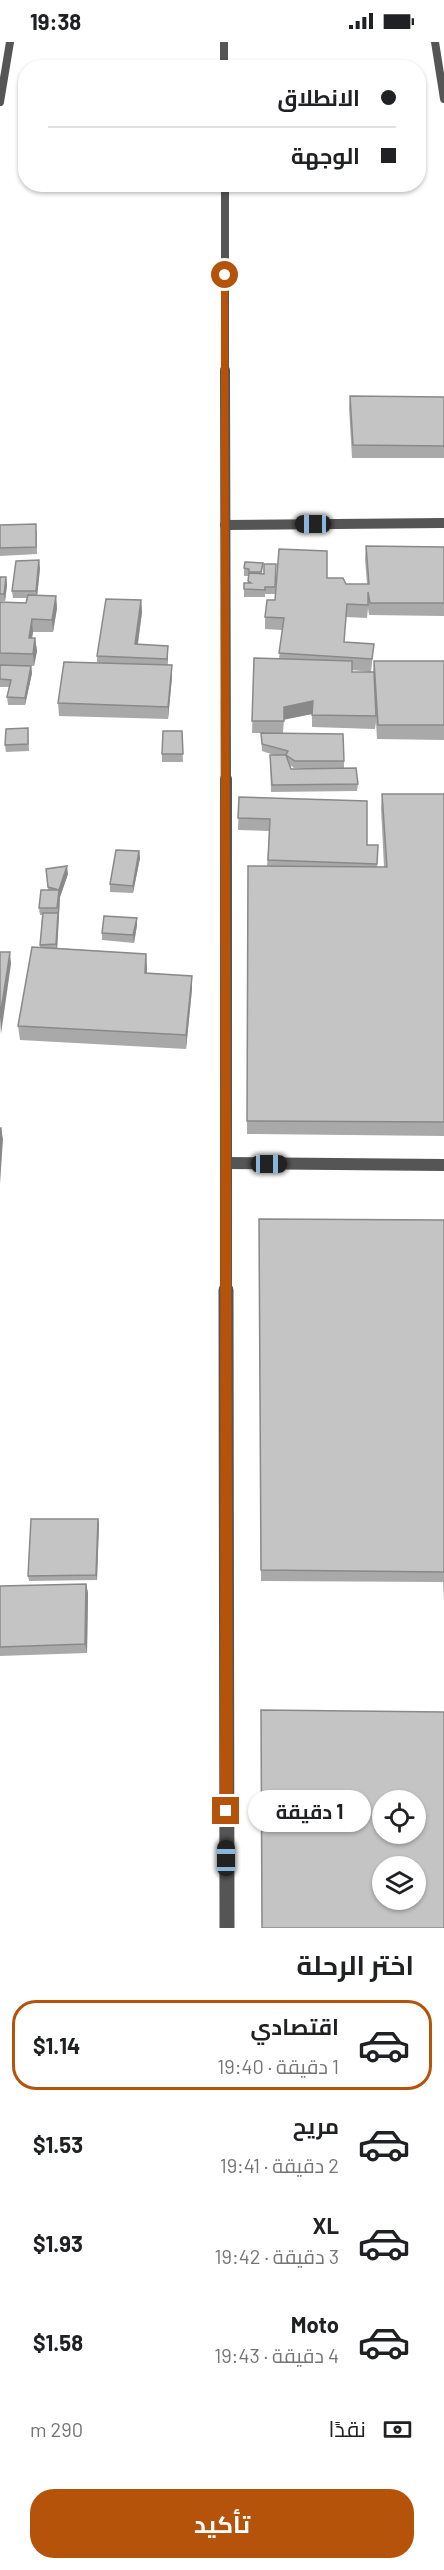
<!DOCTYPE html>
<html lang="ar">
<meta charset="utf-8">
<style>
body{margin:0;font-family:Barlow,Cairo,sans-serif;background:#f6f6f6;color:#202124;direction:rtl;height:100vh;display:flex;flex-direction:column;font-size:22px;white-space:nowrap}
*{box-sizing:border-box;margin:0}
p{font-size:20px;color:#757577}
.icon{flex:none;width:33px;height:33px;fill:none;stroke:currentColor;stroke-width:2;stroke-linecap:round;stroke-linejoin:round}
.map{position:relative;height:1886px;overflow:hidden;direction:ltr}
.drawer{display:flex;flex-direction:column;background:#fff;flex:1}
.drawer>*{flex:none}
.guide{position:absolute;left:18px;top:18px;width:408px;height:132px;border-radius:24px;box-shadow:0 2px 4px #0004;direction:rtl;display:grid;align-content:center;height:132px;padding:0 30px;background:#fff}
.tools{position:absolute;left:372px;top:1748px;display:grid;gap:12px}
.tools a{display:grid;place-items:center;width:54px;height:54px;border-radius:50%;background:#fff;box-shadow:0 2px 4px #0004;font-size:30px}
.end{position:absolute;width:27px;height:27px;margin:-14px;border:8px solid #b45309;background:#fff;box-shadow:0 0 0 3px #fff}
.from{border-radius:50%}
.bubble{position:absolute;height:42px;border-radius:21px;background:#fff;box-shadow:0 2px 4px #0004;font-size:20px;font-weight:700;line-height:42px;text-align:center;direction:rtl}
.car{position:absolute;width:18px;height:36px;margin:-18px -9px;border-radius:8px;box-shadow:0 0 4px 2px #0007;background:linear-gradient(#222 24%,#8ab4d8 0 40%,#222 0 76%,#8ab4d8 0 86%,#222 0)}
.guide b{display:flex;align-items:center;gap:21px;height:57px;font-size:22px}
.guide b+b{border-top:2px solid #e0e0e0}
.guide i{width:15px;height:15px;background:#202124}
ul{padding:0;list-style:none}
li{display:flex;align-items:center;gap:18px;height:90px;margin:0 12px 9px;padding:0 18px;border:3px solid transparent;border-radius:24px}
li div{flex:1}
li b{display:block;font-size:22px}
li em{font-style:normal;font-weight:700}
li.current{border-color:#b45309}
li>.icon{width:54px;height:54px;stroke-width:1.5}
h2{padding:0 30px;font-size:27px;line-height:72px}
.pay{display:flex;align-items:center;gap:15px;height:66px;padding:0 30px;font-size:22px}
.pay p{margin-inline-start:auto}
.button{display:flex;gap:12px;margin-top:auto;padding:12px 30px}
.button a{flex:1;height:69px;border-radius:24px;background:#b45309;color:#fff;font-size:24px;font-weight:700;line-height:69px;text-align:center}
.status{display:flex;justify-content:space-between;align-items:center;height:42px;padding:0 30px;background:#fff;direction:ltr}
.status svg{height:16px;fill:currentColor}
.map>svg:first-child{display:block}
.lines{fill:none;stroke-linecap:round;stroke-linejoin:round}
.minor-far3{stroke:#555;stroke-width:8}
.minor-far2{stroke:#555;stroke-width:10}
.minor-far1{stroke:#555;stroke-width:12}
.minor{stroke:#555;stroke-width:15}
.wall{fill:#a9a9a9}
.shaded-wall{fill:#898989}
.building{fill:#c4c4c4;stroke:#898989;stroke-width:1.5;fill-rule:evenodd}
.route{fill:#b45309}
</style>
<div class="status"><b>19:38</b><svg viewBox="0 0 49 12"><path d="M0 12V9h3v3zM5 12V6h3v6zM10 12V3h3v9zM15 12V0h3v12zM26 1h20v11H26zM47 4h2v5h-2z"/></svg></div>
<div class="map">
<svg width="444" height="1886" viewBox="0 0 444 1886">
<rect width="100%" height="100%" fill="#fff"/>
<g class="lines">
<!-- minor-far3 -->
<g class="minor-far3">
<path d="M224,0V26"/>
<path d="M435,0L444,57"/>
<path d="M0,60L10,0"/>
<path d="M225,142V329"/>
</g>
<!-- minor-far2 -->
<g class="minor-far2">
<path d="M225,328L226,739"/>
<path d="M225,483L444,481"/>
</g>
<!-- minor-far1 -->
<g class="minor-far1">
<path d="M226,737V1250"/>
<path d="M226,1121L444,1123"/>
</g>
<!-- minor -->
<path class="minor" d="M226,1248L227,1886"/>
</g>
<!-- wall -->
<g class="wall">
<path d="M350,354L444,355V416H352L349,366Z"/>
<path d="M0,483L37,489V512L0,514Z"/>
<path d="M366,504L444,505V574L369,573L368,566L367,576L346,575L344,600L374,602L371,630L352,628V630H373L374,619H444V698L377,697L376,680L375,687L312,685V672L284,677L283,691H252L254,616L279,617L282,588L265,587V575L275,558L327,536L346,542H367L365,517Z"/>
<path d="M263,521L262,532H264L276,522L275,552H265V555H244V541H248V534H244V526Z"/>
<path d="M40,526L37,553L56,554L57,566L53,590H33L32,596H35L37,609L34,624H31L32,631L25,663H8L7,655L9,645H0V562L26,561L27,556H13L12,549Z"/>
<path d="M0,535H6L7,543L5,559H0Z"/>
<path d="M141,558L142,570L138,602L168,604L167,623H172V635L168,677L59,674L58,661L97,621V614Z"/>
<path d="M28,686L29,709L6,710L5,703Z"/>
<path d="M182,689L183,720H162V712Z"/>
<path d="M261,691L344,719V726H294L290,723L291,727L358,742L357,749L271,750L270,713H274L262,709Z"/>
<path d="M382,752H444V1094L247,1092L248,824L267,825L269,789L238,788L239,755L367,803H378L377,825H384L381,766Z"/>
<path d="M139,809L140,816L133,851L110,850V842Z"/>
<path d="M46,827L68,832L60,855L57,906L146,912L147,931L192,934V947L186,1007L20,998L18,984L40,906L42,873H40L39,866L48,848Z"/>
<path d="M137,883L134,901L102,898V891Z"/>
<path d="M444,1178V1558L443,1540L261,1539L259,1189Z"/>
<path d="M98,1477L99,1482L97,1538L29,1539L28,1534Z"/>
<path d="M86,1542L88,1551L87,1611L0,1614V1544Z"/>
<path d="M261,1668L444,1886H262Z"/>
</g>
<!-- shaded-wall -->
<g class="shaded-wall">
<path d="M39,518L40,526L37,556L36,549Z"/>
<path d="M6,535L7,543L5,559L4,552Z"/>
<path d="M56,554L57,566L53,590L52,578Z"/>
<path d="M141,558L142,570L136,614L135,602Z"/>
<path d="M32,577L33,590L30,608L29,596Z"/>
<path d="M35,596L37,609L34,624L33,612Z"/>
<path d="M168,604V616L167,629V617Z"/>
<path d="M172,623V635L168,677V665Z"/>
<path d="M31,624L32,631L25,663V656Z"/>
<path d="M313,659L312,672L283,678L284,665Z"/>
<path d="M139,809L140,816L133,851V844Z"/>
<path d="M67,824L68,832L60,855L57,910L56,902L59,848Z"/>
<path d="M137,876V883L134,901L133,893Z"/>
<path d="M10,910L11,922L1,992L0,975Z"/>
<path d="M146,912L147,926L145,945V931Z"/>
<path d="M192,934V947L186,1007V993Z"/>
<path d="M1,1086L3,1097L0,1142V1104Z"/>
<path d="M98,1477L99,1482L97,1538L96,1533Z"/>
<path d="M86,1542L88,1551L87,1611L85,1602Z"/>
</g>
<!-- building -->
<g class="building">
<path d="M350,354L444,355V404L353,403Z"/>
<path d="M36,482V505L0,506V483Z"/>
<path d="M366,504L444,505V561H370L368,550V563L347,562L344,600L374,602L372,617L279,611L284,576L265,575L267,558H275L279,507L327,509V536H343L346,542H369Z"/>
<path d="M39,518L36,549H12L16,519Z"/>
<path d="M245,520L263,521L261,530H249V527L244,526Z"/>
<path d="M264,522H276L275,545H265V548L244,547V541H251L248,539L249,531L264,532Z"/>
<path d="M0,535H6L4,552H0Z"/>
<path d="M28,553L56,554L52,578L32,577L29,596H35L33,612L0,611V560L26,561Z"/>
<path d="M106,557L141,558L135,602L168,604L167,617L97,614Z"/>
<path d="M254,616L352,619V630H374L376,674L312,673L313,659L284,665V679H252Z"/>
<path d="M374,619H444V683H378Z"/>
<path d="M64,620L172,623L168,665L58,661Z"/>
<path d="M0,623L31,624L25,656L7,655L11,638L0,637Z"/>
<path d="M28,686V702L5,703L6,687Z"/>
<path d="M163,689H182L183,712H162Z"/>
<path d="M261,691L343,692L344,719H295L286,713L288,709L262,702Z"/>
<path d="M270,713H286L291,727L356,726L358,742L272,743Z"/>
<path d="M382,752H444V1080L247,1079L248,824L387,825Z"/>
<path d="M239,755L367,759V803H378L377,822L268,818L270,777L238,776Z"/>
<path d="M116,808L139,809L133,844L110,842Z"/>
<path d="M67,824L59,848L48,845L46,827Z"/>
<path d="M41,848H59L57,866H39Z"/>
<path d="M43,871H58L56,902L40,903Z"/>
<path d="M104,874L137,876L133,893L102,891Z"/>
<path d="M32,905L146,912L145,931L192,934L186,993L18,984Z"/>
<path d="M0,910H10L0,975Z"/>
<path d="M0,1086H1L0,1104Z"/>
<path d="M259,1177L444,1178V1530L261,1528Z"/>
<path d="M31,1477H98L96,1533L28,1534Z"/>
<path d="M86,1542L85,1602L0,1605V1544Z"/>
<path d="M261,1668L444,1670V1886H262ZM382,1758H416V1791H382ZM382,1824H416V1857H382Z"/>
</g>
<!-- route -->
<path class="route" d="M225,231L228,233L233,1769L231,1773L226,1775L222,1773L220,1769L221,233Z"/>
</svg>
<div class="tools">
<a><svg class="icon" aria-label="locate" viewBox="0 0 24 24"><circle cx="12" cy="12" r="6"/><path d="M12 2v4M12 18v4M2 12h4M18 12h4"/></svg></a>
<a><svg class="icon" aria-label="layers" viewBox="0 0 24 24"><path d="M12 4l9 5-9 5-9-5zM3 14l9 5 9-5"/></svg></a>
</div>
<i class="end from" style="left:225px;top:233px"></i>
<i class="end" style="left:226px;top:1769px"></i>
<div class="bubble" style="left:248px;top:1748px;width:123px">1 دقيقة</div>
<i class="car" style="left:313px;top:482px;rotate:270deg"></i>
<i class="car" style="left:269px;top:1122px;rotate:90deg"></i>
<i class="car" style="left:226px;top:1816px;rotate:0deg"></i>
<div class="guide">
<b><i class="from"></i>الانطلاق</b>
<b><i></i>الوجهة</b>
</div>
</div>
<section class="drawer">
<h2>اختر الرحلة</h2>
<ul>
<li class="current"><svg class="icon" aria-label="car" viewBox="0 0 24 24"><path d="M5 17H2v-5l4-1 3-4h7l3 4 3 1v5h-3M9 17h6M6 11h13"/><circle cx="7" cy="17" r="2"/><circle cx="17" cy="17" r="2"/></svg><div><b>اقتصادي</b><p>1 دقيقة · 19:40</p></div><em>$1.14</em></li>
<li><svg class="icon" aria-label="car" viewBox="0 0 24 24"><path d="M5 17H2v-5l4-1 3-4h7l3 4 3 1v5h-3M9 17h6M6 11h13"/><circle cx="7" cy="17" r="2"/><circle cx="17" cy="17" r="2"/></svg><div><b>مريح</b><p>2 دقيقة · 19:41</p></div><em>$1.53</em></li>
<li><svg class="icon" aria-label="car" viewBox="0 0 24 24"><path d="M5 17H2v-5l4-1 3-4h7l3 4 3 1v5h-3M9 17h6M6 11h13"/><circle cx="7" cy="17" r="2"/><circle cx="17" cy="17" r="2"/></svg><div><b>XL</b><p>3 دقيقة · 19:42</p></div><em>$1.93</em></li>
<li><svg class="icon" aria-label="car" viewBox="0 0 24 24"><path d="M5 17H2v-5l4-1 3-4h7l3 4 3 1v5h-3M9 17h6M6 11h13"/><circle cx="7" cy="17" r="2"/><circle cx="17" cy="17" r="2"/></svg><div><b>Moto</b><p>4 دقيقة · 19:43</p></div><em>$1.58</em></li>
</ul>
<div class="pay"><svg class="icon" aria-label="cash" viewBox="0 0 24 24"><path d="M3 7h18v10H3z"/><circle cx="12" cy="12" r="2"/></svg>نقدًا<p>290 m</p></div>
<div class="button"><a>تأكيد</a></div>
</section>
